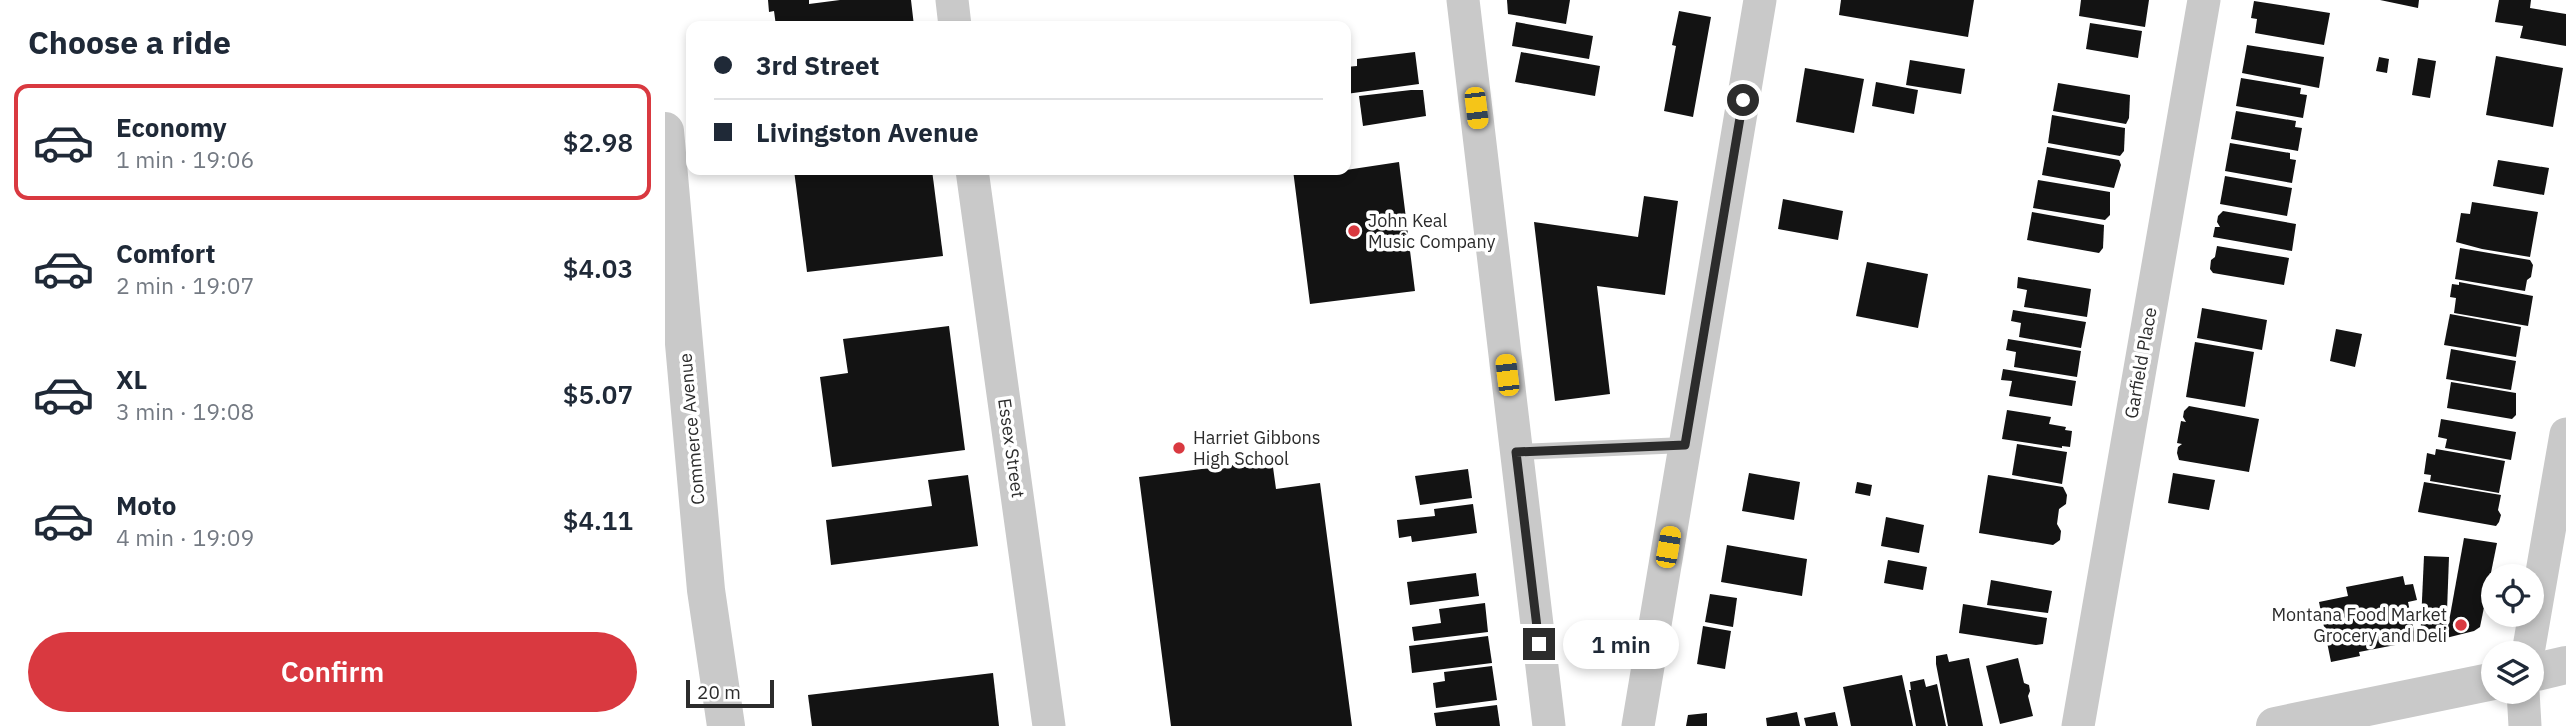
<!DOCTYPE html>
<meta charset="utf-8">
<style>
body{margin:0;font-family:"IBM Plex Sans",sans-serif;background:#f6f6f7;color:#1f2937;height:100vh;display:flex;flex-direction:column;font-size:26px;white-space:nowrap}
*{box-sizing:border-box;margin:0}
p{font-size:23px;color:#747a83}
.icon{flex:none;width:38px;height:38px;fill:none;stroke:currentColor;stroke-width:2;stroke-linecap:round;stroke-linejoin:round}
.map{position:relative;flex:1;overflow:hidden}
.panel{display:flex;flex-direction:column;background:#fff;width:665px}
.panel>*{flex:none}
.guide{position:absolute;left:21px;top:21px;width:665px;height:154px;border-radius:14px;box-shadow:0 4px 10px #0003;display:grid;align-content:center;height:154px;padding:0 28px;background:#fff}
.fabs{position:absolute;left:1816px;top:564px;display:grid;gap:14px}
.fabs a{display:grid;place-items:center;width:63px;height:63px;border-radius:50%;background:#fff;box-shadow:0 4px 10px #0003;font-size:35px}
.scale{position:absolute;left:21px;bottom:18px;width:88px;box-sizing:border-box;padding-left:7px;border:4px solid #2c2c2c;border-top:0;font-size:19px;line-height:24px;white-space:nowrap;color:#2c2c2c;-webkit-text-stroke:5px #fff;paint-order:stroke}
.end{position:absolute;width:32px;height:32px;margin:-16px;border:9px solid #2c2c2c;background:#fff;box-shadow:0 0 0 4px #fff}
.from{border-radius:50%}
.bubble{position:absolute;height:49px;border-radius:24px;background:#fff;box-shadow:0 4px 10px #0003;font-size:23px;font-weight:600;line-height:49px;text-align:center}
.car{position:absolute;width:21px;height:42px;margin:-21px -10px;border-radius:9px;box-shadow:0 0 5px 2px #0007;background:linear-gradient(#f5c518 24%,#345 0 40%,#f5c518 0 76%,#345 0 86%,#f5c518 0)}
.guide b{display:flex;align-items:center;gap:24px;height:66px;font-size:26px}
.guide b+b{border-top:2px solid #e0e1e3}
.guide i{width:18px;height:18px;background:#1f2937}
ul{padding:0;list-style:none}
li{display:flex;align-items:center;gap:21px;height:116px;margin:0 14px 10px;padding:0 14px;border:4px solid transparent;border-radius:14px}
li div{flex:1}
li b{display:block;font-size:26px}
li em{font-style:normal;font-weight:600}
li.current{border-color:#d93940}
li>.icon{width:63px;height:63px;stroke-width:1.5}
h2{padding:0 28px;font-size:32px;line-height:84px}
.button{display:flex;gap:14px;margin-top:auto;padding:14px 28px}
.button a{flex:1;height:80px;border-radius:42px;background:#d93940;color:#fff;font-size:28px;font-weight:600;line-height:80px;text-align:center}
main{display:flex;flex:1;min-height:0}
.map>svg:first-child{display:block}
.building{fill:#131313}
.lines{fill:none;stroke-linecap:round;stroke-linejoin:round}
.service{stroke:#c9c9c9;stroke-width:16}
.minor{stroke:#c9c9c9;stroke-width:33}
.tertiary{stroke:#c9c9c9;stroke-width:38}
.route{stroke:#2c2c2c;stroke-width:9}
.poi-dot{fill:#d93940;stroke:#fff;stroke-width:2.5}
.labels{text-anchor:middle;stroke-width:7;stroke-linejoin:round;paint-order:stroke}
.poi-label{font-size:18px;fill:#2c2c2c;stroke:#fff;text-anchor:start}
.street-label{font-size:18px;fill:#2c2c2c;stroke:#fff}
</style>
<main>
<section class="panel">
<h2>Choose a ride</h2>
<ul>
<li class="current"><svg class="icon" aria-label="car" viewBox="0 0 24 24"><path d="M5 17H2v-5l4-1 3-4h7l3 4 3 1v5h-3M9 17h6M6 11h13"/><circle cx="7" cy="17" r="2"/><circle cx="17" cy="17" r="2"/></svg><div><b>Economy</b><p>1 min · 19:06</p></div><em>$2.98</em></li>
<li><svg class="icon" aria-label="car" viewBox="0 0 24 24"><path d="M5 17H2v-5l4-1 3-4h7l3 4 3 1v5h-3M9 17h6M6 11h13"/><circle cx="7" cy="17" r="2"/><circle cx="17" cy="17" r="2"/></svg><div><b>Comfort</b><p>2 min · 19:07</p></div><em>$4.03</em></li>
<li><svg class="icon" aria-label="car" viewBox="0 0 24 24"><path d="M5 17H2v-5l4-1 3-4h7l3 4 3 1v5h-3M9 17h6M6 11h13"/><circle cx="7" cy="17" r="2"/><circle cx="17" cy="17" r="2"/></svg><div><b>XL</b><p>3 min · 19:08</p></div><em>$5.07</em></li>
<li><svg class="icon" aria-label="car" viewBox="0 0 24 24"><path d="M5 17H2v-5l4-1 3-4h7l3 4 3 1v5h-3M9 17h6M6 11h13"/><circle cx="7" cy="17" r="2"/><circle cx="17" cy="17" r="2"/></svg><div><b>Moto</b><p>4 min · 19:09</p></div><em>$4.11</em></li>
</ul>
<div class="button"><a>Confirm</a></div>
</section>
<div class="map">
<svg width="1901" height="726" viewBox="0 0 1901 726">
<rect width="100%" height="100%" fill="#fff"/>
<!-- building -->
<g class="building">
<path d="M103,0H144V4L175,0H246L249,26H111L109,11L104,12Z"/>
<path d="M842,0H905L901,24L843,14Z"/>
<path d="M1176,0H1309L1303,37L1174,15Z"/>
<path d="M1416,0H1484L1480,27L1414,16Z"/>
<path d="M1715,0H1754L1753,8Z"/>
<path d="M1834,0H1866L1865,8L1901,14V46L1855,38L1858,26L1830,22Z"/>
<path d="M1589,1L1665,13L1659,45L1590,33L1592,19L1586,18Z"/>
<path d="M1014,11L1046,17L1028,117L999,111L1011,46L1007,45Z"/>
<path d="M851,22L928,36L924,59L847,46Z"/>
<path d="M1425,23L1477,31L1473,58L1421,49Z"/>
<path d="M1582,45L1659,57L1654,88L1577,73Z"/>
<path d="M750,52L754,84L681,94V67L692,66V59Z"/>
<path d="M856,52L935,66L930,96L850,82Z"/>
<path d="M1831,56L1898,68L1888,127L1821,115Z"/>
<path d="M1714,57L1724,59L1722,73L1711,71Z"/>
<path d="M1753,58L1771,61L1765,98L1747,95Z"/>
<path d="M1245,60L1300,69L1296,94L1241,85Z"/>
<path d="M1140,68L1199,79L1189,133L1131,122Z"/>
<path d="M1576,78L1636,88L1635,94L1642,95L1638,118L1571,106Z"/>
<path d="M1211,82L1253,90L1249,114L1207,106Z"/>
<path d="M1393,83L1465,95L1464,118L1461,124L1388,111Z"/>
<path d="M746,90H758L761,116L698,126L694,96Z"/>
<path d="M1571,111L1631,121L1630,127L1637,128L1633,151L1566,139Z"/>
<path d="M1387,115L1460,128L1459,151L1455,156L1383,143Z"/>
<path d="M1565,143L1625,153V159L1631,160L1627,183L1560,171Z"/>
<path d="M1382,147L1454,160L1456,165L1449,188L1377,175Z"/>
<path d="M1833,160L1884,168L1879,195L1828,186Z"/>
<path d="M734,162L750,291L645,304L628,170H681Z"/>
<path d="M129,170H267L278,256L142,272Z"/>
<path d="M1560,176L1627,188L1622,216L1555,204Z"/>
<path d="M1373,180L1445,192V215L1440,220L1368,208Z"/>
<path d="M979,196L1013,201L1000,295L932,286L945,394L890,401L869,222L973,237Z"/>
<path d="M1118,199L1178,211L1173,240L1113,229Z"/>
<path d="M1807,202L1873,212L1865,257L1817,249L1791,242L1796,213L1805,214Z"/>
<path d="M1558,211L1631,224L1627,251L1548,237L1550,227H1555L1552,222L1553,216Z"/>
<path d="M1367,212L1439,225L1438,248L1434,253L1362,240Z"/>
<path d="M1552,246L1624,258L1619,285L1548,273L1545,269L1546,260L1550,257Z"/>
<path d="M1795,248L1865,260L1868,265L1866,277L1862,280L1860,291L1790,279Z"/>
<path d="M1202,262L1263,274L1253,328L1191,316Z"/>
<path d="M1353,277L1426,289L1422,317L1359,307L1362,290L1352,288Z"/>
<path d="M1794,282L1868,296L1863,326L1789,313L1791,298L1785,297L1787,284L1794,285Z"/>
<path d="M1537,308L1602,320L1597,350L1532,338Z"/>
<path d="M1348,310L1421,322L1416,348L1354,337L1356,323L1346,321Z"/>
<path d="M1785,314L1856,327L1851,357L1779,345Z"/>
<path d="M284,326L300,450L167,467L155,377L183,373L178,339Z"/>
<path d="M1671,329L1697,334L1690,367L1665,361Z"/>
<path d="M1343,339L1416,351L1412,377L1349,367L1351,352L1341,350Z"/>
<path d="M1530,342L1589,352L1580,407L1521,397Z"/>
<path d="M1786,349L1851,361L1846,390L1781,379Z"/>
<path d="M1338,369L1411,381L1407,406L1344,396L1347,381L1336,380Z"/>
<path d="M1786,382L1851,393V415L1847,419L1782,408Z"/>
<path d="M1524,406L1594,419L1584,472L1514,460L1512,453L1513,447L1517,444L1512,443L1516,421L1521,422L1518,417L1519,411Z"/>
<path d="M1342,410L1386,417L1384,424L1401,427L1400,430L1407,431L1405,447L1397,446V448L1337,439Z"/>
<path d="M1776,419L1851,432L1846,460L1780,448L1782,439L1773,437Z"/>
<path d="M1352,444L1402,452L1397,484L1347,475Z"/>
<path d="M1771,449L1840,461L1834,493L1765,481L1766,475L1759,474L1762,453L1770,455Z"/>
<path d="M607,460L611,489L655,483L687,726H506L474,477Z"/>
<path d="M803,469L807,498L755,505L750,476Z"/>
<path d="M1084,473L1135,482L1129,520L1077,511Z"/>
<path d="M1508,473L1550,480L1544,510L1503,503Z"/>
<path d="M303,475L313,546L166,565L161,520L267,506L263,480Z"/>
<path d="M1323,475L1398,487L1402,495L1401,504L1394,509L1392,524L1396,531L1395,540L1388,545L1314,533Z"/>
<path d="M1192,482L1207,485L1205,496L1190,493Z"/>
<path d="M1759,482L1836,495L1833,510L1836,515L1834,522L1831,526L1753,512Z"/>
<path d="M808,504L812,533L747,542L746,536L734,538L732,520L770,516L769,509Z"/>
<path d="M1221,517L1259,525L1254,553L1216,546Z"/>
<path d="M1799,538L1832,543L1815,627L1809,631L1781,638Z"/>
<path d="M1062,545L1142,559L1137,596L1056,582Z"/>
<path d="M1759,556L1784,557L1781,638L1755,644Z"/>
<path d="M1223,560L1262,567L1258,590L1219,583Z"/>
<path d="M811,573L814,596L745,605L742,582Z"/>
<path d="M1738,576L1740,585L1748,584L1752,600L1743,602L1751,641L1694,652L1695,656L1666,662L1654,602L1683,596L1681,587Z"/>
<path d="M1326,580L1387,591L1383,613L1322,605Z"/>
<path d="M1045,594L1072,598L1068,627L1040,622Z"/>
<path d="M820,603L823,632L749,641L747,627L776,623L774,609Z"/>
<path d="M1298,604L1382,618L1378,644L1371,645L1294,633Z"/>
<path d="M1038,626L1066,631L1060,669L1032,664Z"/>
<path d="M823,636L827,663L747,673L744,646Z"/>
<path d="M1282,654L1284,662L1304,658L1318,726H1283L1271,664V656Z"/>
<path d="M1353,658L1359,683L1364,685L1365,691L1363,696L1368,716L1335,724L1321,666Z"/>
<path d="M827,666L832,700L771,708L768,683L780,681L779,672Z"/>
<path d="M328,673L334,726H147L143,695Z"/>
<path d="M1237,675L1248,726H1186L1178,687Z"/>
<path d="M1259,679L1261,687L1272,684L1281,726H1251L1244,690H1246L1245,682Z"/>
<path d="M832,705L835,726H771L769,713Z"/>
<path d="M1132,712L1135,726H1102L1101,718Z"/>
<path d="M1170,712L1173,726H1141L1139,718Z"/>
<path d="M1042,713V726H1021L1023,715Z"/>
</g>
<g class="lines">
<!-- service -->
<path class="service" d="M851,452L1020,445"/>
<!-- minor -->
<g class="minor">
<path d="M287,0L290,26"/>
<path d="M798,0L884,726"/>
<path d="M307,170L384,726"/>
<path d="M1863,653L1901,434"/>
<path d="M1858,691L1860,726"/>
<path d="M973,726L1095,0"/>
<path d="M1413,726L1539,0"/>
</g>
<!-- tertiary -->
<g class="tertiary">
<path d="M0,131L41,590L61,726"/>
<path d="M1867,673L1901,665"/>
<path d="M1610,726L1829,681"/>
</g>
</g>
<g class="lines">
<!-- route -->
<path class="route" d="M874,644L851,452L1020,445L1078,100"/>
</g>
<!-- markers -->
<g class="poi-dot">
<circle cx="689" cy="231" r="7"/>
<circle cx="514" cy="448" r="7"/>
<circle cx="1796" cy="625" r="7"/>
</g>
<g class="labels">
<!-- poi labels -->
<g class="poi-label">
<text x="703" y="227">John Keal<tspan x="703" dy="21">Music Company</tspan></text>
<text x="528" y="444">Harriet Gibbons<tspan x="528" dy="21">High School</tspan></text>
<text x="1782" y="621" text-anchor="end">Montana Food Market<tspan x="1782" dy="21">Grocery and Deli</tspan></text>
</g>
<!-- street labels -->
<g class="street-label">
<text transform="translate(1476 363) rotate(-80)" y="6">Garfield Place</text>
<text transform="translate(27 429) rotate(-95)" y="6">Commerce Avenue</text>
<text transform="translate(346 448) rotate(82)" y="6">Essex Street</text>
</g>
</g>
</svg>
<div class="fabs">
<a><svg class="icon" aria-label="locate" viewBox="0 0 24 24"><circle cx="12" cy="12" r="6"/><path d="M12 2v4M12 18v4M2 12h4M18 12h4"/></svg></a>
<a><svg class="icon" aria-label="layers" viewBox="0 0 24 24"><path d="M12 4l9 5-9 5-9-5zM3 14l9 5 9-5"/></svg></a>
</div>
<div class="scale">20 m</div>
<i class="end from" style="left:1078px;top:100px"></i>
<i class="end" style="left:874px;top:644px"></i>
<div class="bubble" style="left:898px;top:620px;width:116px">1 min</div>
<i class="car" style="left:811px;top:108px;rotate:173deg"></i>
<i class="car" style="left:842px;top:375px;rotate:353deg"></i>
<i class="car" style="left:1003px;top:547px;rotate:10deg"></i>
<div class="guide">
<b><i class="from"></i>3rd Street</b>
<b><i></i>Livingston Avenue</b>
</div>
</div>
</main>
